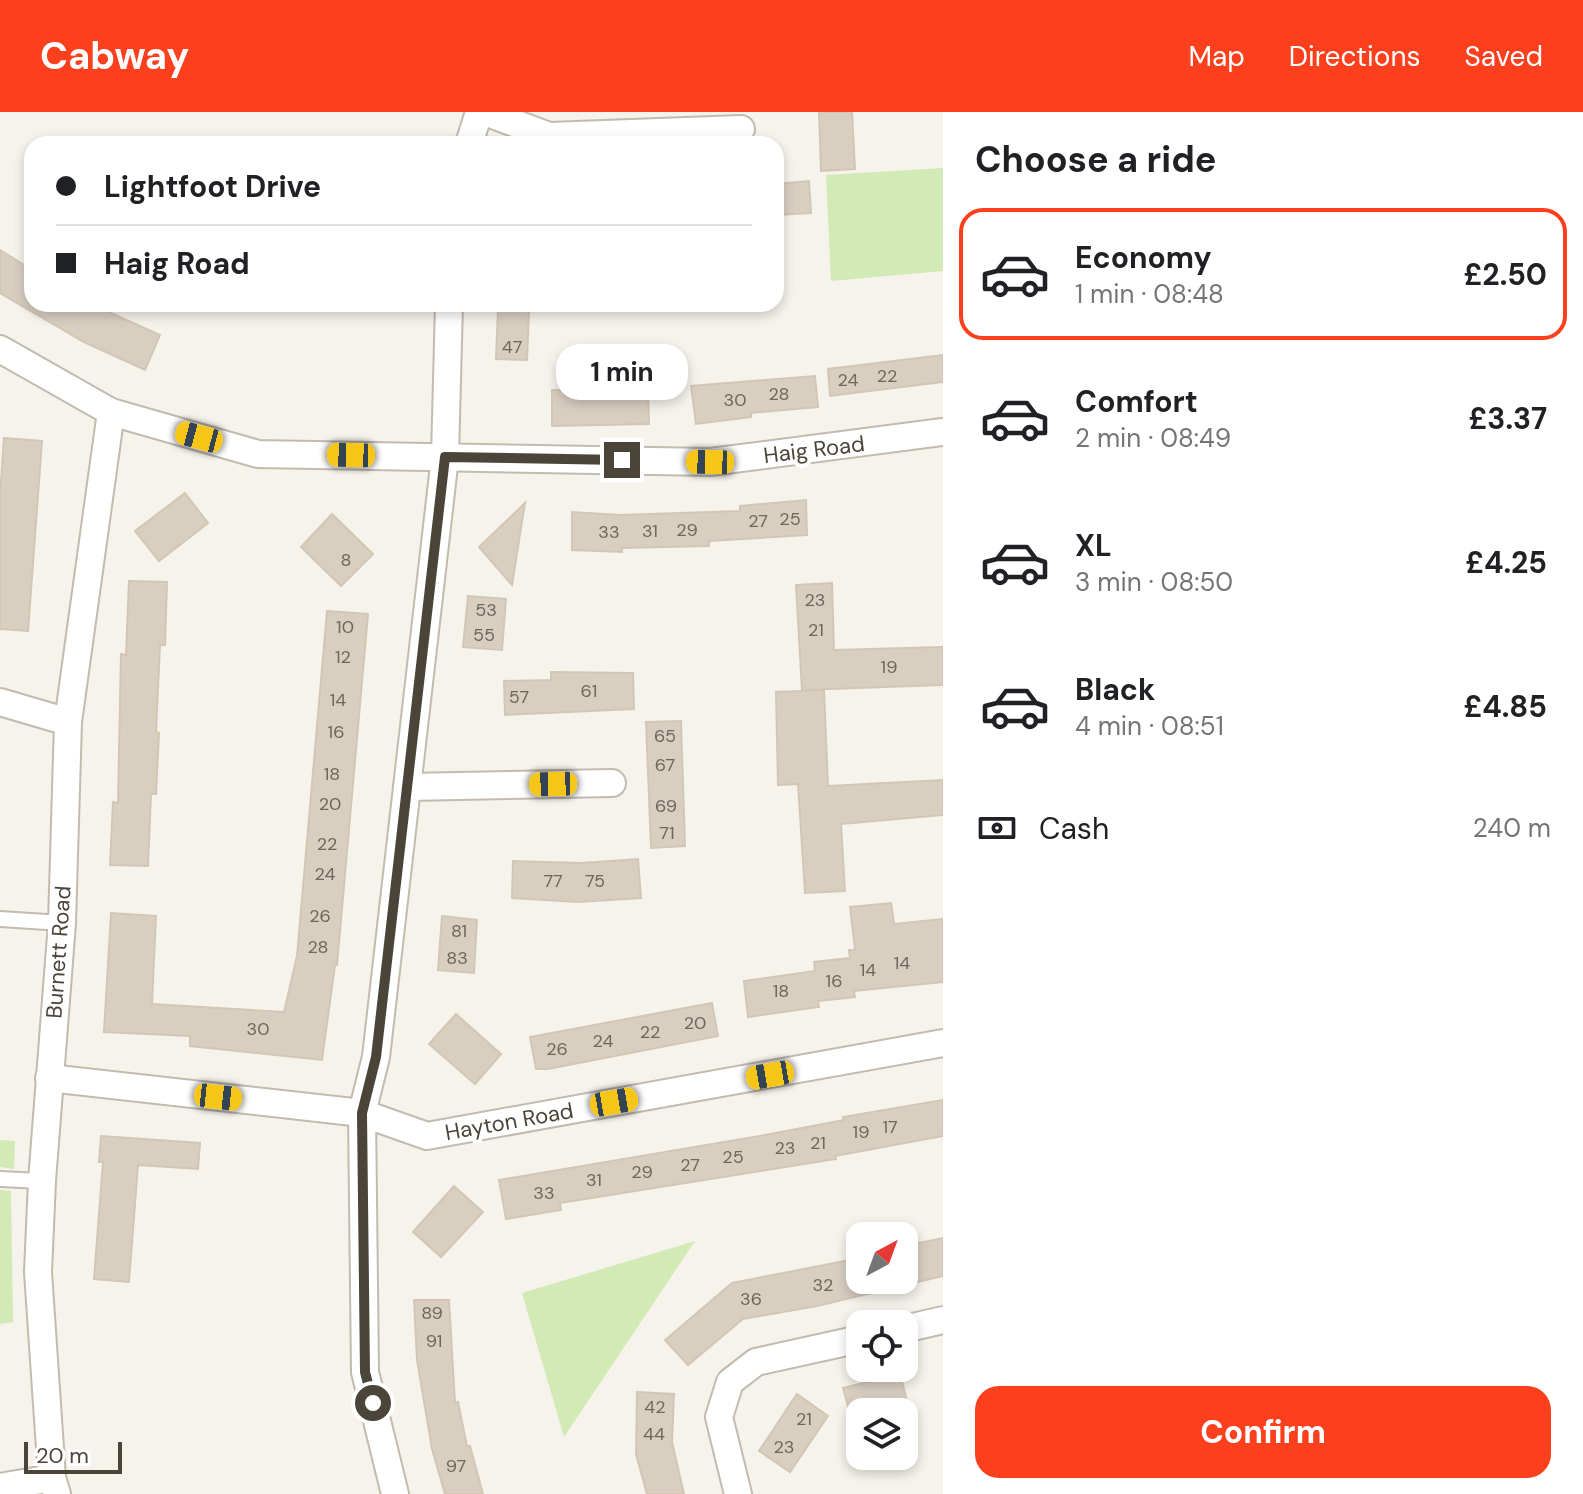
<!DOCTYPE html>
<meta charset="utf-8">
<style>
body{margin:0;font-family:"DM Sans",sans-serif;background:#f2f2f2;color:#202124;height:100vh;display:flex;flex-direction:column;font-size:30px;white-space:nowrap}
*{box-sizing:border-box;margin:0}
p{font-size:26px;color:#757577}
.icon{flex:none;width:44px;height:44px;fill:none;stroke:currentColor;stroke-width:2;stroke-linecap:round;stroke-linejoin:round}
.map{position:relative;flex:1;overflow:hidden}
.panel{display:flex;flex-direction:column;background:#fff;width:640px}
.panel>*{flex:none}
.guide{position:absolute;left:24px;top:24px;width:760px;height:176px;border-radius:24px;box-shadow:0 4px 12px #0003;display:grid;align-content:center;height:176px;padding:0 32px;background:#fff}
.needle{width:52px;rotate:41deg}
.tools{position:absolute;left:846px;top:1110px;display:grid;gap:16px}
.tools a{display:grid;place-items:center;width:72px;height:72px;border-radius:16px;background:#fff;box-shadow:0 4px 12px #0003;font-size:40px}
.scale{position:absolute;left:24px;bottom:20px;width:98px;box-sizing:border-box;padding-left:8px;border:4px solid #4b4439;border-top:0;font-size:22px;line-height:28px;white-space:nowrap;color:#4b4439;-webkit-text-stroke:6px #fff;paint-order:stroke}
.end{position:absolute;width:36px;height:36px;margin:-18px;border:10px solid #4b4439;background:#fff;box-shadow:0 0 0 4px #fff}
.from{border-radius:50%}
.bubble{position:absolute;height:56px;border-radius:24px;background:#fff;box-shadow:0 4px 12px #0003;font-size:26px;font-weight:700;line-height:56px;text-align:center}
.car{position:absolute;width:24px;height:48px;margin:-24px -12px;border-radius:10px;box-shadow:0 0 6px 2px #0007;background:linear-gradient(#f5c518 24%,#345 0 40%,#f5c518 0 76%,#345 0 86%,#f5c518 0)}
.guide b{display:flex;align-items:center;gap:28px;height:76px;font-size:30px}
.guide b+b{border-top:2px solid #e0e0e0}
.guide i{width:20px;height:20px;background:#202124}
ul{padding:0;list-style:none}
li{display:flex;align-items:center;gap:24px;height:132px;margin:0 16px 12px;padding:0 16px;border:4px solid transparent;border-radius:24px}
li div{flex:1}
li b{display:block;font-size:30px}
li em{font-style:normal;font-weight:700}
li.selected{border-color:#fc3f1d}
li>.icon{width:72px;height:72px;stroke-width:1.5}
h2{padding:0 32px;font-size:36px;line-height:96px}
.pay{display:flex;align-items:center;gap:20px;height:88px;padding:0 32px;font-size:30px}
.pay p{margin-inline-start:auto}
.primary-button{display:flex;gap:16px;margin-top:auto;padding:16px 32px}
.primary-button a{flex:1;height:92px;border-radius:24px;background:#fc3f1d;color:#fff;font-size:32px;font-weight:700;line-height:92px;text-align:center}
header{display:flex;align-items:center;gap:48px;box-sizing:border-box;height:112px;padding:0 40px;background:#fc3f1d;color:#fff}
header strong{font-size:38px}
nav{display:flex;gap:44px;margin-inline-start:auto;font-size:28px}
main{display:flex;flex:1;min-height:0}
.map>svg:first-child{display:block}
.green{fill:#d2eab5}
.building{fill:#d8cfc1;stroke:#d3c7b4;stroke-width:2}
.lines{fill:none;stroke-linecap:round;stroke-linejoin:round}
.lane-casing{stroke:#c2bbae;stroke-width:18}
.street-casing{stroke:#c2bbae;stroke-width:30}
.lane{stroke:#fff;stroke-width:14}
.street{stroke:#fff;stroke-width:26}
.route{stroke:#4b4439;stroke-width:10}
.labels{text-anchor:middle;stroke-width:8;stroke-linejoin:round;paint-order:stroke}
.number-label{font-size:18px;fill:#6e675b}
.street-label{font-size:22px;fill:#4b4439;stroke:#fff}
</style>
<header>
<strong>Cabway</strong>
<nav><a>Map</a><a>Directions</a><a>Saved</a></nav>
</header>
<main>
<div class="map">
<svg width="943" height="1382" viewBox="0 0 943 1382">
<rect width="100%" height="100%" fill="#f6f3ec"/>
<!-- green -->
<g class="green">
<path d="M943,56V159L831,169L826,63Z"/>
<path d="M0,1028L15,1029L14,1057L0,1055Z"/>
<path d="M0,1078L11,1079L13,1210L0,1212Z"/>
<path d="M695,1129L564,1325L522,1181Z"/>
</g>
<!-- building -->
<g class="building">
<path d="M819,0H852L855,57L821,59Z"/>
<path d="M809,69L811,101L776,103V72Z"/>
<path d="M0,138L32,158V192H91L160,223L145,258L84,230L0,181Z"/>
<path d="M498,197L529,198L527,248L496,247Z"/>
<path d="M943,243V270L830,284L828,257Z"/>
<path d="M815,264L818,295L751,301V305L696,312L691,274Z"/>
<path d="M648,276L649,312L552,314V278L618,279Z"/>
<path d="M4,326L42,329L28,519L0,517V383Z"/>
<path d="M185,381L208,411L159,449L135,419Z"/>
<path d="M806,388L807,423L709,429V434L622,436V440L572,438V400L621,403L740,399V394Z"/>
<path d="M525,391L512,473L479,435Z"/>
<path d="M332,402L373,442L341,474L301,435Z"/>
<path d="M129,469L167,470L165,533H160L156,620L159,621L156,682H151L148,754L110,753L113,690L118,691L121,542L126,543Z"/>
<path d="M832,471L834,538L943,535V573L802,578L796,473Z"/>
<path d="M468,484L506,487L502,538L463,535Z"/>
<path d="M327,499L368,502L337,853H335L322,948L190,934V924L104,920L111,801L156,804L152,892L284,900L297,844Z"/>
<path d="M551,560L633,561L634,597L505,603L504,569L551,568Z"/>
<path d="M824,578L828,674L943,668V703L841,712L845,779L805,781L798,672L778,673L776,580Z"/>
<path d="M681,609L685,734L651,736L646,610Z"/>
<path d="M638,747L641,786L578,790L512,786L513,749L581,751Z"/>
<path d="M891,791L894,812L943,807V870L854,879L855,885L818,889L819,895L748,905L744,869L815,859L814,850L850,846L849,838H855L850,795Z"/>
<path d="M442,804L477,808L474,861L438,858Z"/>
<path d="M712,891L718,924L548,957H536L530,925Z"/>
<path d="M456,902L501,942L475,972L429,932Z"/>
<path d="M943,988V1024L835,1044L836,1047L560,1091L561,1098L506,1107L499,1068L765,1023L844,1008L843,1005Z"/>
<path d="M101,1024L200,1031L198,1057L138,1053L129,1170L94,1167L103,1050H99Z"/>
<path d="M454,1074L483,1100L441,1145L413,1120Z"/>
<path d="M943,1126V1164L817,1194L743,1207L688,1253L665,1228L732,1171L860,1146V1168H904V1134Z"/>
<path d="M414,1188H449L455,1291L458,1290L467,1334H470L483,1382H445L432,1337L417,1248Z"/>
<path d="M900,1262L912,1308L904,1310V1300H860V1319L855,1320L843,1276Z"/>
<path d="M637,1280L674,1282L672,1330L684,1382H647L636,1342Z"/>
<path d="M797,1282L828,1304L790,1360L759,1339Z"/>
</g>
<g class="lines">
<defs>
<g id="lane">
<path d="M0,807L62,811"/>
<path d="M0,1067L42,1069"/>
</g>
<g id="street">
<path d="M485,0L549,24L741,17"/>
<path d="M469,32L479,0"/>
<path d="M0,237L111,300L258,342L710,350L943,320"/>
<path d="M0,590L68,610"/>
<path d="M407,675L612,671"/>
<path d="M49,966L362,1001L427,1024L943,931"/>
<path d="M904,1217L943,1208"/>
<path d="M0,1375L52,1366"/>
<path d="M57,1382L52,1366L38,1160L42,1069L62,811L68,610L111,300"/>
<path d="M395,1382L365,1260L362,1001L376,945L445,345L449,192"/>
<path d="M738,1382L719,1305L730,1270L756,1250L860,1227"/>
</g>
</defs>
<!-- lane casing -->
<use href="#lane" class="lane-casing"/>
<!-- street casing -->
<use href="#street" class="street-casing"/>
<!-- lane -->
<use href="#lane" class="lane"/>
<!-- street -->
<use href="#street" class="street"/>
</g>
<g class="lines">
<!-- route -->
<path class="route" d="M373,1291L365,1260L362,1001L376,945L445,345L622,348"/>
</g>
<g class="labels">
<!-- number labels -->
<g class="number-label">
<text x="512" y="241">47</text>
<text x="887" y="270">22</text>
<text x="848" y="274">24</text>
<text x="779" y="288">28</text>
<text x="735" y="294">30</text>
<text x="790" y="413">25</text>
<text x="758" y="415">27</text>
<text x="687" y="424">29</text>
<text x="650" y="425">31</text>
<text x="609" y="426">33</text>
<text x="346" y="454">8</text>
<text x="815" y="494">23</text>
<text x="486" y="504">53</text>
<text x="345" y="521">10</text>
<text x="816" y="524">21</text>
<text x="484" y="529">55</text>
<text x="343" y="551">12</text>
<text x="889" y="561">19</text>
<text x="589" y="585">61</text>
<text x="519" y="591">57</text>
<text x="338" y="594">14</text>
<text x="336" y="626">16</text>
<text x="665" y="630">65</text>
<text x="665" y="659">67</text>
<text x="332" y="668">18</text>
<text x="330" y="698">20</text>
<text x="666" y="700">69</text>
<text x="667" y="727">71</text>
<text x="327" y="738">22</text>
<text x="325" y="768">24</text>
<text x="553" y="775">77</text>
<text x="595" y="775">75</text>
<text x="320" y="810">26</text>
<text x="459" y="825">81</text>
<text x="318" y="841">28</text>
<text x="457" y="852">83</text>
<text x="902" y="857">14</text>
<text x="868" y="864">14</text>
<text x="834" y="875">16</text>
<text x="781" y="885">18</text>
<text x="695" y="917">20</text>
<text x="258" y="923">30</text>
<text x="650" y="926">22</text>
<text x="603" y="935">24</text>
<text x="557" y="943">26</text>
<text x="890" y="1021">17</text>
<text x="861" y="1026">19</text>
<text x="818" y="1037">21</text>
<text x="785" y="1042">23</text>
<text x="733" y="1051">25</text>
<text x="690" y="1059">27</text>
<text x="642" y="1066">29</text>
<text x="594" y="1074">31</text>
<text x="544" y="1087">33</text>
<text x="823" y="1179">32</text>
<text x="751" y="1193">36</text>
<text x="432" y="1207">89</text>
<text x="434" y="1235">91</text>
<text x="655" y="1301">42</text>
<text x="804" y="1313">21</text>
<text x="654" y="1328">44</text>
<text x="784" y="1341">23</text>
<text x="456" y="1360">97</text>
</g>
<!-- street labels -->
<g class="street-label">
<text transform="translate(814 337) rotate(-7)" y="8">Haig Road</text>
<text transform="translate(58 840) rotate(-86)" y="8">Burnett Road</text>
<text transform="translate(509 1009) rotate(-10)" y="8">Hayton Road</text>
</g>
</g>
</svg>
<div class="tools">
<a><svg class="needle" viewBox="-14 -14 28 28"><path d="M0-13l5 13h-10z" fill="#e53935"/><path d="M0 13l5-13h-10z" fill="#757577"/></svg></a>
<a><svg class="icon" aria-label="locate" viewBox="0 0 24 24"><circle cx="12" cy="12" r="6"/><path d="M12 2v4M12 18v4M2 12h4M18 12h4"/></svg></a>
<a><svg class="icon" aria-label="layers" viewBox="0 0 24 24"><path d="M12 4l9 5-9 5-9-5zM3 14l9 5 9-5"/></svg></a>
</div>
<div class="scale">20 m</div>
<i class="end from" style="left:373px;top:1291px"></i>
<i class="end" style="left:622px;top:348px"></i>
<div class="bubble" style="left:556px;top:232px;width:132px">1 min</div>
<i class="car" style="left:199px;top:325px;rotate:285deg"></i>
<i class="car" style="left:351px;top:343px;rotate:271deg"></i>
<i class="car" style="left:710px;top:350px;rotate:271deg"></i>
<i class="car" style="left:553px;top:672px;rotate:269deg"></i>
<i class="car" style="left:770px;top:963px;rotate:260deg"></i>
<i class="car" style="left:218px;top:985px;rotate:96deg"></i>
<i class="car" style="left:614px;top:990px;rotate:80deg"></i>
<div class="guide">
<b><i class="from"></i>Lightfoot Drive</b>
<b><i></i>Haig Road</b>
</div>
</div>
<section class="panel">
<h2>Choose a ride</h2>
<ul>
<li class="selected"><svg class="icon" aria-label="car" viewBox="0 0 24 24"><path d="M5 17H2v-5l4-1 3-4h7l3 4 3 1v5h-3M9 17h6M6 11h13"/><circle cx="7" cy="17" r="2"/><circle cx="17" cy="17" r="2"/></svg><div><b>Economy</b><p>1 min · 08:48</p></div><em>£2.50</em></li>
<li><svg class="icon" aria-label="car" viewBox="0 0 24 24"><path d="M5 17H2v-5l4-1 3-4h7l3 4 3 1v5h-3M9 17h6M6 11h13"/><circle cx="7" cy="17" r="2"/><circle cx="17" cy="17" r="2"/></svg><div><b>Comfort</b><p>2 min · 08:49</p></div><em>£3.37</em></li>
<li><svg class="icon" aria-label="car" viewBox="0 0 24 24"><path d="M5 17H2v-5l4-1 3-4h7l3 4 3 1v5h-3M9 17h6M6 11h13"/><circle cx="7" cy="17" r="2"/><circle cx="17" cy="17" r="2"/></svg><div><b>XL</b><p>3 min · 08:50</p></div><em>£4.25</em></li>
<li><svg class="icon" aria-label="car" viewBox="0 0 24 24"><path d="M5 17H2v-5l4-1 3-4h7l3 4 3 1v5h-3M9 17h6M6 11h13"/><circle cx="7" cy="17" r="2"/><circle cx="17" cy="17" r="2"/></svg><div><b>Black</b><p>4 min · 08:51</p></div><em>£4.85</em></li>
</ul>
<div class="pay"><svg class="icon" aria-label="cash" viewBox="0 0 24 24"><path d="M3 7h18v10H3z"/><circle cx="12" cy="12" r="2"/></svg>Cash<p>240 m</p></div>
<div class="primary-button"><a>Confirm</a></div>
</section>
</main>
